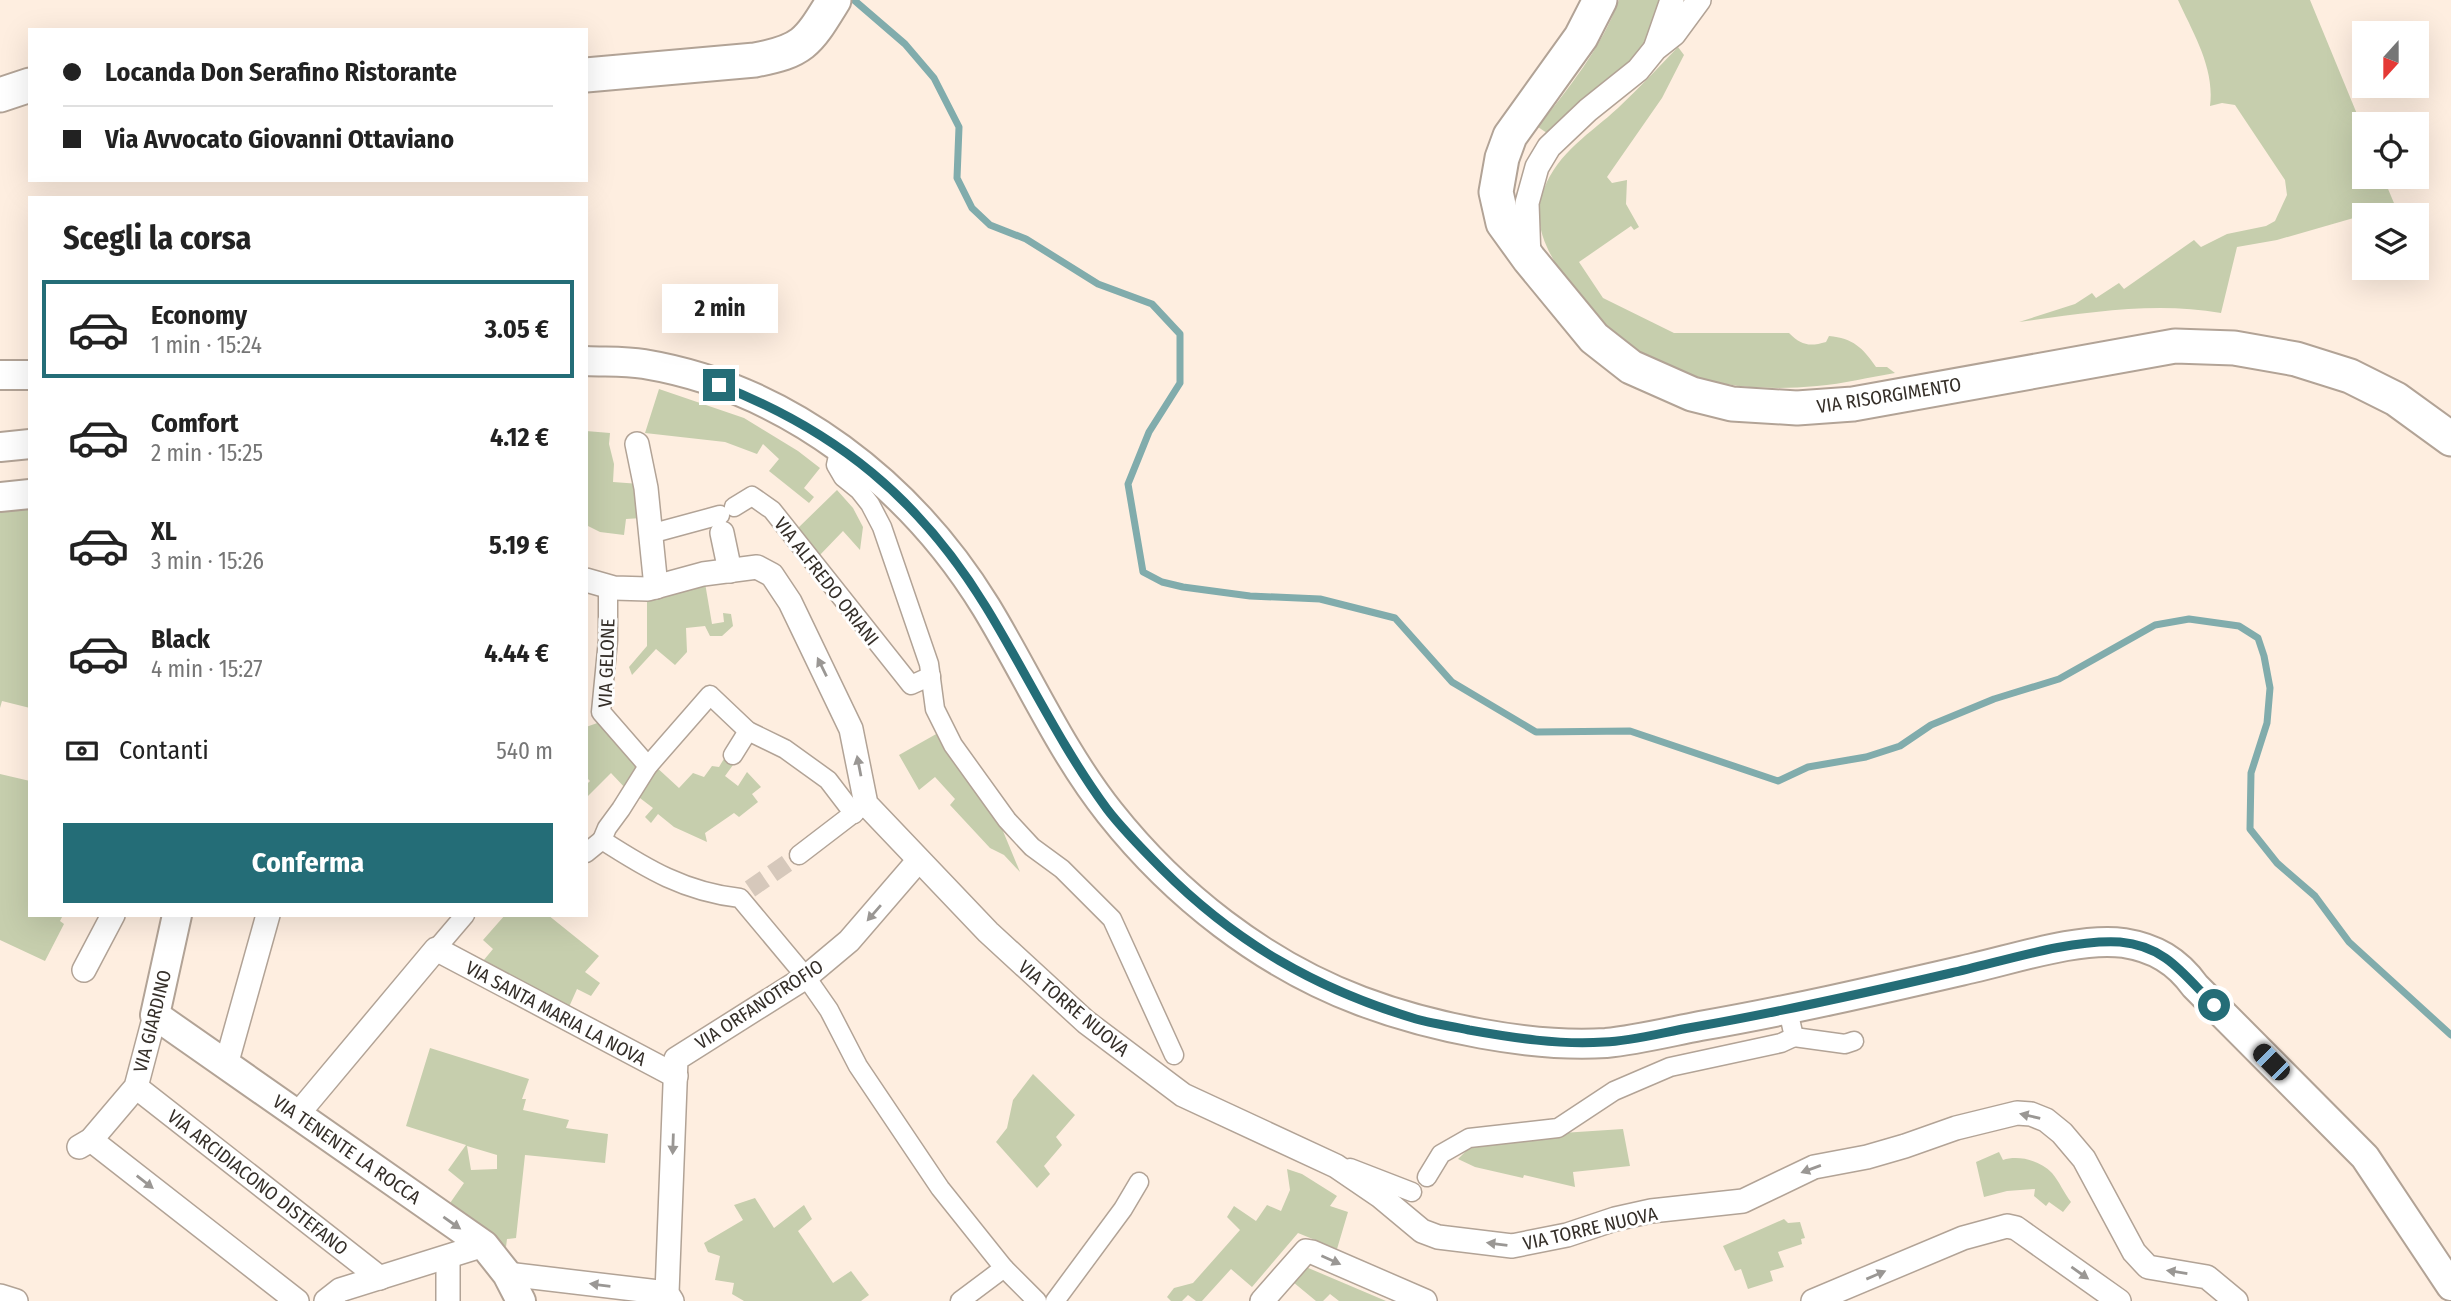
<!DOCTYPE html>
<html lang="it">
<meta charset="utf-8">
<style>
body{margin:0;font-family:"Fira Sans Condensed",sans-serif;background:#f2f2f2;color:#222;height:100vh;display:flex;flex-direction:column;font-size:26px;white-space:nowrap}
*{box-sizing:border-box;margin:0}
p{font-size:23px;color:#767676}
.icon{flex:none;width:38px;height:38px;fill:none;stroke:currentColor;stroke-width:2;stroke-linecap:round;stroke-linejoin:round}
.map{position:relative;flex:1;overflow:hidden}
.details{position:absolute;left:28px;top:196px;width:560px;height:721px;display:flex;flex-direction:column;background:#fff;border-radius:0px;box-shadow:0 7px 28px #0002}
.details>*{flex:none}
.top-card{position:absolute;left:28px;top:28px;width:560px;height:154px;border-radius:0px;box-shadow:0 7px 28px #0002;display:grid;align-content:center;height:154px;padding:0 35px;background:#fff}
.needle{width:46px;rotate:201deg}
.controls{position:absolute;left:2352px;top:21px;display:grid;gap:14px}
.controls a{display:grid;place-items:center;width:77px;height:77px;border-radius:0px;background:#fff;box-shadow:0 7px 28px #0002;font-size:35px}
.end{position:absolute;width:32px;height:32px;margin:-16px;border:9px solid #246d77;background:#fff;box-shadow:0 0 0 4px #fff}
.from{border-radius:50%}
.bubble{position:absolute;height:49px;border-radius:0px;background:#fff;box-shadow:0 7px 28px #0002;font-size:23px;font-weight:700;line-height:49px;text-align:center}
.car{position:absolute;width:21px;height:42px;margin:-21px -10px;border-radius:9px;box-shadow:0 0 5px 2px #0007;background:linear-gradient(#222 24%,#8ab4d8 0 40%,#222 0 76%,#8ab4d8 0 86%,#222 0)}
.top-card b{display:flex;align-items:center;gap:24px;height:66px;font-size:26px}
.top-card b+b{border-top:2px solid #e0e0e0}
.top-card i{width:18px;height:18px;background:#222}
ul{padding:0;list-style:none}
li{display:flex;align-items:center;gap:21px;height:98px;margin:0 14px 10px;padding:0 21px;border:4px solid transparent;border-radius:0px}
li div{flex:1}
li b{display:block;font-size:26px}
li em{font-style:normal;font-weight:700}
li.selected{border-color:#246d77}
li>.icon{width:63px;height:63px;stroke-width:1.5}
h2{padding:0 35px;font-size:32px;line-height:84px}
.pay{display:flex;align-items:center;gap:18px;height:77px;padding:0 35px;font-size:26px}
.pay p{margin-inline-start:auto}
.button{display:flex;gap:14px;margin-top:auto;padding:14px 35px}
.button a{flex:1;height:80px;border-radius:0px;background:#246d77;color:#fff;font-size:28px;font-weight:700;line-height:80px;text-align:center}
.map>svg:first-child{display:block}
.green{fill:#c6cead;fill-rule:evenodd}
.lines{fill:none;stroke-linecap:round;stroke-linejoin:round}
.stream{stroke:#81acac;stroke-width:7}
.pedestrian-tunnel{stroke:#d6c8bb;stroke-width:18;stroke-dasharray:18 9;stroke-linecap:butt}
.pedestrian-casing{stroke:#b2a396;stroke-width:21}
.minor-casing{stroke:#b2a396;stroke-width:26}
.tertiary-casing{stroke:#b2a396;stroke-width:32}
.secondary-casing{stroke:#b2a396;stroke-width:37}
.pedestrian{stroke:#fff;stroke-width:18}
.minor{stroke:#fff;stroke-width:23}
.tertiary{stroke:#fff;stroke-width:28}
.secondary{stroke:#fff;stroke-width:33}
.oneway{fill:#9a9794}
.route{stroke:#246d77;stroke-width:9}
.labels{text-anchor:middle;stroke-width:6;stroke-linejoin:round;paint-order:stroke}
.street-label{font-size:19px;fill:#352f29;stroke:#fff}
</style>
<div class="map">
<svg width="2451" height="1301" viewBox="0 0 2451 1301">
<rect width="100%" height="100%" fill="#feeee0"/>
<!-- green -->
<g class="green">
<path d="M1619,0H1662C1657,16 1653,31 1644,45C1625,75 1575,110 1547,133L1538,127C1569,87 1601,49 1619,0Z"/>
<path d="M2178,0H2310L2364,131V177H2383L2399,215H2364L2277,240L2237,247L2221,313C2154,301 2086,313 2019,322L2075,304L2092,293L2096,298L2119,283L2124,289L2194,240L2201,247L2227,234L2266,226L2275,221L2287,195L2285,180L2235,105L2222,103L2210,106C2215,68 2193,33 2178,0Z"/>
<path d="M1678,47L1684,55L1662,98L1607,177L1612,183L1627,180L1626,204L1639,227L1634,230L1631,226L1579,262L1603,298L1674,333H1789C1801,345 1809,347 1826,342L1829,336C1853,338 1863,348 1876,367H1887L1895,373C1870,377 1843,384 1817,386C1711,396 1626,369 1564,277C1546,249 1531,222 1544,189C1558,152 1591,133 1618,108C1639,88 1658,68 1678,47Z"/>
<path d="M659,389L744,418L798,451L820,468L804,488L814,497L809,503L769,471L779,459L763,444L757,454L725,442L645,433Z"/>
<path d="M586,431L610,433L609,444L614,464L613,482L640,484L642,518L626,519L624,535L600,532L586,525Z"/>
<path d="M837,490L853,508L863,527L860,550L843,531L818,557L796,530Z"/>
<path d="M30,506V708L2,701L0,708V510Z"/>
<path d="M705,583L712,624L724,622L723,613L731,614L733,626L722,636H710L705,626L686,628L687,652L675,665L656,649L632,675L629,667L647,646V599Z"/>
<path d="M603,721L642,768L628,791L611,773L586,798V785L590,781L586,777V727Z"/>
<path d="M938,733L998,819L1020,872L1004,855L990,848L950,805L955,799L935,777L919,790L899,755Z"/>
<path d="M725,757L733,765L725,776L738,786L747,772L761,787L752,794L758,802L739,817L734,813L705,833L707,842L674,827L658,814L651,823L645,817L653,808L636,795L654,765L679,788L693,773L704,777L712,766L719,767Z"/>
<path d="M0,774L30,781V915H63L60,921L64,924L45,961L0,940Z"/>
<path d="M505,915H548L599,956L585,972L600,983L591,996L577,989L569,1007L483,961L493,949L483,940Z"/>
<path d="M430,1048L529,1079L522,1099H526L523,1110L569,1120L566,1128L608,1134L605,1163L525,1155L516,1238L507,1239L506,1247L448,1206L464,1183L448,1170L466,1145L406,1126ZM467,1146L497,1155V1169L471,1170Z"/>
<path d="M1033,1074L1075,1115L1056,1137L1062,1145L1044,1166L1050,1174L1037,1188L996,1142L1007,1128L1013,1100Z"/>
<path d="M1623,1129L1630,1166L1573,1172L1575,1187L1524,1175L1523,1178L1475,1167L1458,1159L1470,1147L1518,1136Z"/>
<path d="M1999,1152L2003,1160C2018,1155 2040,1160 2052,1173C2059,1181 2064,1193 2071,1202L2063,1212L2049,1202L2046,1206L2034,1196L2035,1189L2007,1191L1984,1197L1976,1162Z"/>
<path d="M1287,1169L1302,1174L1337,1196L1330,1206L1348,1212L1337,1249L1298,1233L1252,1287L1231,1269L1202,1301H1196L1188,1295L1182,1301H1171L1167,1297L1174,1288L1193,1283L1240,1230L1227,1217L1234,1206L1256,1221L1267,1205L1281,1211L1290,1190Z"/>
<path d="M755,1198L774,1228L804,1205L812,1219L798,1231L833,1283L851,1271L869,1295L861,1301H744L732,1294L734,1283L715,1280L720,1256L708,1252L704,1243L743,1220L734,1205Z"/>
<path d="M1784,1219L1788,1223L1800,1222L1805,1238L1801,1239L1802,1244L1778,1252L1784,1267L1770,1271L1773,1281L1748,1289L1741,1269L1735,1271L1723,1246Z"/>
<path d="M1306,1267L1386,1301H1339L1330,1294L1323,1301H1316L1293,1282Z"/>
</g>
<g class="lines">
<!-- stream -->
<path class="stream" d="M854,0L905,44L934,78L959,127L957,178L972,208L990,225L1026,239L1098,284L1152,304L1180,334V383L1149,432L1128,484L1143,572L1162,582L1183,587L1250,596L1320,599L1395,618L1452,682L1536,732L1630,731L1778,781L1808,767L1866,757L1900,746L1931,725L1994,699L2059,679L2155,625L2189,619L2239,626L2258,638L2264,656L2270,688L2267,723L2251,773L2250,829L2277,863L2315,896L2349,942L2451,1035"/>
<!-- pedestrian-tunnel -->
<path class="pedestrian-tunnel" d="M750,889L799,855"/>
<defs>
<g id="pedestrian">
<path d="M840,447L836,465L843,477L859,490L870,504L882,527L929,664L935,709L953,745L1007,820L1032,847L1062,869L1112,919L1174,1055"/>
<path d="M734,507L752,496L772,510L911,685L931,676"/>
<path d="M650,534L720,515"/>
<path d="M608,586V640L601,712L648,766"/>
<path d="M733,755L748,731"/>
<path d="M602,840L607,828L621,809L648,766L710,695L748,731L785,749L828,780L854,814"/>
<path d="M586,853L602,840C647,869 685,892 740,898L806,977L829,1010L858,1066L940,1188L1004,1268L1037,1301"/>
<path d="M799,855L863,806"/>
<path d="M436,949L465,915"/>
<path d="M1794,1037L1845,1044L1854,1041"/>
<path d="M1350,1168L1412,1192"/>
<path d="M1427,1177L1441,1154L1469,1138L1558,1128L1614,1091L1670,1067L1781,1043L1794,1037L1788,1010"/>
<path d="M960,1301L1004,1268"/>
<path d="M1055,1301L1123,1209L1139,1182"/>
</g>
<g id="minor">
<path d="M1656,46L1672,0"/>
<path d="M1529,259L1527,203L1537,167L1549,147L1588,110L1638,70L1655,49L1674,34L1699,0"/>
<path d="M637,444L646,488L656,587"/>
<path d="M722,533L730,571"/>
<path d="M586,580L614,588L648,589L703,574L757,567L772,575L790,602L851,729L866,804L988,932L1086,1022L1183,1095L1336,1166L1380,1196L1422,1231L1438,1237L1512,1246L1567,1235L1615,1219L1651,1211L1743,1201L1814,1167L1867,1157L1905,1146L1956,1128L2017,1113L2031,1114L2046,1120L2062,1133L2084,1159L2134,1252L2148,1267L2207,1277L2236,1301"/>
<path d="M84,970L113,915"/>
<path d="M226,1065L268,915"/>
<path d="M136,1087L380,1278"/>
<path d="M297,1115L436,949L676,1076"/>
<path d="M91,1140L297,1301"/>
<path d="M79,1147L91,1140L136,1087L155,1015"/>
<path d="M448,1257V1301"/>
<path d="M507,1274L667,1293"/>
<path d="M0,1296L16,1301"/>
<path d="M326,1301L340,1290L484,1245"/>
<path d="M672,1301L667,1293L676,1059L806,977L849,941L918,861"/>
<path d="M1262,1301L1306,1251L1312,1252L1425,1301"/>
<path d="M1813,1301L1963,1238L2007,1226L2016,1228L2119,1301"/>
</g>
<g id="tertiary">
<path d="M586,361C605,362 625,361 644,364C788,388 911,485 986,607C1028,676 1060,750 1110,813C1175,895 1263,964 1361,1001C1430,1027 1531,1048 1606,1043C1637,1040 1669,1032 1700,1026C1792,1010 1882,989 1973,968C2017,958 2080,937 2124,943C2155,948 2177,961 2195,986L2365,1157L2451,1286"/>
<path d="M0,375H30"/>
<path d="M0,447L30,444"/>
<path d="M0,497L30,494"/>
<path d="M177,915L155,1015L484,1245L507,1274L521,1301"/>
</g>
<g id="secondary">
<path d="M1600,0L1581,37L1510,136L1502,158L1496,192L1503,223L1529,259L1594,338L1631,367L1692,394L1732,404L1797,408L1853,404L2175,346L2234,348L2296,359L2350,376L2396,399L2451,439"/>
<path d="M586,75L755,60C804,51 808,42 834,0"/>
<path d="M0,95L30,85"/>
</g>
</defs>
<!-- pedestrian casing -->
<use href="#pedestrian" class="pedestrian-casing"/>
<!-- minor casing -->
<use href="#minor" class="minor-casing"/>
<!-- tertiary casing -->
<use href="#tertiary" class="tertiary-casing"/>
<!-- secondary casing -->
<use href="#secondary" class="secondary-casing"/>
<!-- pedestrian -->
<use href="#pedestrian" class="pedestrian"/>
<!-- minor -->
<use href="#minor" class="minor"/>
<!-- tertiary -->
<use href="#tertiary" class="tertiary"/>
<!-- secondary -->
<use href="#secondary" class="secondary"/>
</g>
<!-- one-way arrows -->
<defs><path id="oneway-solid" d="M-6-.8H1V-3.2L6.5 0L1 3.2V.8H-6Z" transform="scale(1.75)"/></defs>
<g class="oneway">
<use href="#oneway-solid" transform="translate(822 667) rotate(-116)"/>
<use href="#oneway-solid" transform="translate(859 766) rotate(-101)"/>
<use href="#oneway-solid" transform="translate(874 913) rotate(131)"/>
<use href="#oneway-solid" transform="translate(2030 1116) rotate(-167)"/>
<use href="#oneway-solid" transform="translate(673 1144) rotate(92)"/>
<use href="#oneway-solid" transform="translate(1811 1169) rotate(160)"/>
<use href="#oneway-solid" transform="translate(145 1182) rotate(38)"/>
<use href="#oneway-solid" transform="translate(452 1223) rotate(35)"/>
<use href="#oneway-solid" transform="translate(1497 1244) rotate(-173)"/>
<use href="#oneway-solid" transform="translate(1331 1260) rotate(24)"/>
<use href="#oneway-solid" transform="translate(2177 1272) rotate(-171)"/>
<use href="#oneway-solid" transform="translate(2080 1273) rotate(35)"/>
<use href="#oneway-solid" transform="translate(1876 1275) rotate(-23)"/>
<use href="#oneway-solid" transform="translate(600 1285) rotate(-173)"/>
</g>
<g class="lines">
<!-- route -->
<path class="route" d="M719,385C837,431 920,499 986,607C1027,674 1060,745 1107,809C1123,830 1143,850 1162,869C1236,943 1316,989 1416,1019C1433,1024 1452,1026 1469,1030C1514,1038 1559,1045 1604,1042C1634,1041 1664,1032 1694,1027C1780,1012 1865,993 1951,973C2001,962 2069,939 2120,942C2166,946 2184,975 2214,1005"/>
</g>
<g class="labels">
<!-- street labels -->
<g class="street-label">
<text transform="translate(1889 395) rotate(-9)" y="7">VIA RISORGIMENTO</text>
<text transform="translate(827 581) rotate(52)" y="7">VIA ALFREDO ORIANI</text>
<text transform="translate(606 663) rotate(-88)" y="7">VIA GELONE</text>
<text transform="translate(759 1004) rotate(-33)" y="7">VIA ORFANOTROFIO</text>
<text transform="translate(1074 1008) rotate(40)" y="7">VIA TORRE NUOVA</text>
<text transform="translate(556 1013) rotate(28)" y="7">VIA SANTA MARIA LA NOVA</text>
<text transform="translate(152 1021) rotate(-76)" y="7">VIA GIARDINO</text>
<text transform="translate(347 1149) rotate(35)" y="7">VIA TENENTE LA ROCCA</text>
<text transform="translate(258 1182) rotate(38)" y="7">VIA ARCIDIACONO DISTEFANO</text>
<text transform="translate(1590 1228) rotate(-13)" y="7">VIA TORRE NUOVA</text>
</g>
</g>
</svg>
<div class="controls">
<a><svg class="needle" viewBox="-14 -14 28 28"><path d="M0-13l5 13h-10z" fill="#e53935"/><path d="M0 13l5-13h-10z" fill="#767676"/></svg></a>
<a><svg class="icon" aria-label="locate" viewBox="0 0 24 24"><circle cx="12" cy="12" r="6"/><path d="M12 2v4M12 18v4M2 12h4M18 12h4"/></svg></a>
<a><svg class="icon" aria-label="layers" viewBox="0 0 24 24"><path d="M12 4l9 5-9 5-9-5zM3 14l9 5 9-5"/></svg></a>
</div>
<i class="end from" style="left:2214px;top:1005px"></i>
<i class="end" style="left:719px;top:385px"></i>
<div class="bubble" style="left:662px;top:284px;width:116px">2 min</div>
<i class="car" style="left:2271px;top:1062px;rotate:315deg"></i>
<div class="top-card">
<b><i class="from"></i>Locanda Don Serafino Ristorante</b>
<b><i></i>Via Avvocato Giovanni Ottaviano</b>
</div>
<section class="details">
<h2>Scegli la corsa</h2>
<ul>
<li class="selected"><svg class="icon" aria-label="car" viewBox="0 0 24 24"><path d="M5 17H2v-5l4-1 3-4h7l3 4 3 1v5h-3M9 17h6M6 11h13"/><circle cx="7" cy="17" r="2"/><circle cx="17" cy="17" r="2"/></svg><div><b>Economy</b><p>1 min · 15:24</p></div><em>3.05 €</em></li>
<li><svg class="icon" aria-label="car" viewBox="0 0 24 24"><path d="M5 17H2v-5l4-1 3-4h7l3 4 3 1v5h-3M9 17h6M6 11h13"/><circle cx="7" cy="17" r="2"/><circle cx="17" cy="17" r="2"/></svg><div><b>Comfort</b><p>2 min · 15:25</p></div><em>4.12 €</em></li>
<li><svg class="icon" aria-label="car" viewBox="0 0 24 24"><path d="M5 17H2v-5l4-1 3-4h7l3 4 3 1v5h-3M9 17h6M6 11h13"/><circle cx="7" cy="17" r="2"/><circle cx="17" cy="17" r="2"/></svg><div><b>XL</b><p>3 min · 15:26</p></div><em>5.19 €</em></li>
<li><svg class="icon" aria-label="car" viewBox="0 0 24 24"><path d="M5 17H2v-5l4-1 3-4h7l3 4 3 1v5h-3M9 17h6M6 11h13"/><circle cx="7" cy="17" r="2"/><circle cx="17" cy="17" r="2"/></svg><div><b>Black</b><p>4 min · 15:27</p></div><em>4.44 €</em></li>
</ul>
<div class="pay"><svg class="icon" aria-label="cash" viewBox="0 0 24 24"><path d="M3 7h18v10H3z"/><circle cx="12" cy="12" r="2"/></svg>Contanti<p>540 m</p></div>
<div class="button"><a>Conferma</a></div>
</section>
</div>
